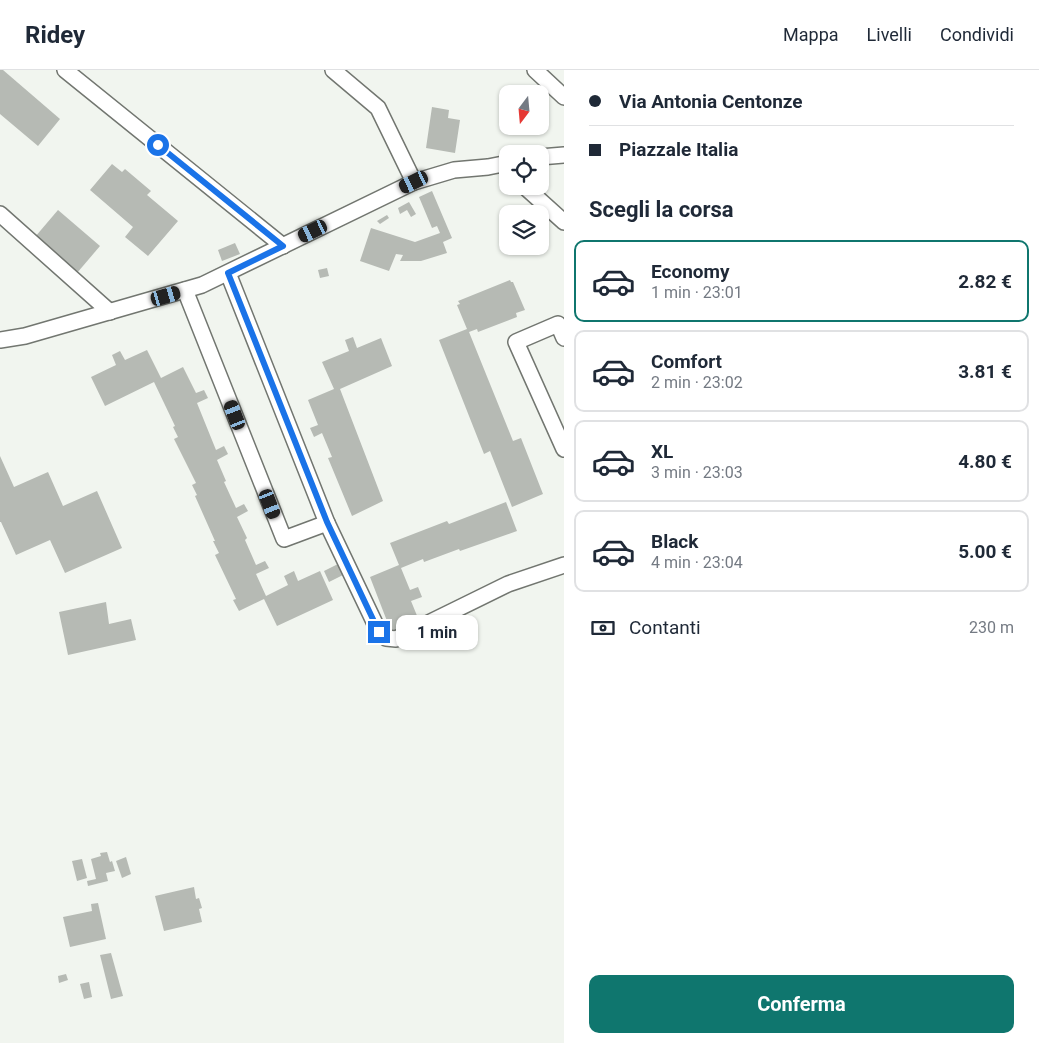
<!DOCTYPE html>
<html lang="it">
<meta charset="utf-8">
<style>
body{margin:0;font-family:Roboto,sans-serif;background:#f2f2f3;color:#1f2937;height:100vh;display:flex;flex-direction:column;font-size:19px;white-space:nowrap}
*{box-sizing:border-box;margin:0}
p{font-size:16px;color:#747a83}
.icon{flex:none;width:28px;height:28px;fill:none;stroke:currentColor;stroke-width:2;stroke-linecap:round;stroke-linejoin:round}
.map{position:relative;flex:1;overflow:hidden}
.panel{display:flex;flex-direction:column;background:#fff;width:475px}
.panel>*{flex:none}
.banner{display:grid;align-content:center;height:110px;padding:0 25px;background:#fff}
.needle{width:32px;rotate:196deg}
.buttons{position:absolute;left:499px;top:15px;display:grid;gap:10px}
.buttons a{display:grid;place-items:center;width:50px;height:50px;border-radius:10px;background:#fff;box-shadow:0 1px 4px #0004;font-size:25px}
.end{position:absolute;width:22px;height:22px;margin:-11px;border:6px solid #1a73e8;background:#fff;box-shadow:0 0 0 2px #fff}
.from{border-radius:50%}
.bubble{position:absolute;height:35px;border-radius:10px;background:#fff;box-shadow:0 1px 4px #0004;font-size:16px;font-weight:700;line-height:35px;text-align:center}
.car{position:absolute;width:15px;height:30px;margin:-15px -8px;border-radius:6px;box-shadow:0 0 4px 1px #0007;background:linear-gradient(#222 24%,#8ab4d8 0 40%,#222 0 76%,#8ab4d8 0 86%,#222 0)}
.banner b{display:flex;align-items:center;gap:18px;height:48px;font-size:19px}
.banner b+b{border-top:1px solid #e0e1e3}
.banner i{width:12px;height:12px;background:#1f2937}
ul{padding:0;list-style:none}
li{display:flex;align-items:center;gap:15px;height:82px;margin:0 10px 8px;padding:0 15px;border:2px solid #e0e1e3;border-radius:10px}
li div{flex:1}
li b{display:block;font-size:19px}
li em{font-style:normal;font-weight:700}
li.current{border-color:#0f766e}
li>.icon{width:45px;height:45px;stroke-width:1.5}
h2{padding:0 25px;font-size:22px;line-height:60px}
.pay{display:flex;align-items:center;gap:12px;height:55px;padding:0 25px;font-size:19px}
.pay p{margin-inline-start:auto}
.primary-button{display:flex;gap:10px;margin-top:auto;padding:10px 25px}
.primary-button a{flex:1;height:58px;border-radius:10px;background:#0f766e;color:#fff;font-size:20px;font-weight:700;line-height:58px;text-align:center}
header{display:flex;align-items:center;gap:30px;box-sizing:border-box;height:70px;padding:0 25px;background:#fff;border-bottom:1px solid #e0e1e3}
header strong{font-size:24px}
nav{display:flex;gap:28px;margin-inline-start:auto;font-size:18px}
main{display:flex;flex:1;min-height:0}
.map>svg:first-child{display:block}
.building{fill:#b6bab4}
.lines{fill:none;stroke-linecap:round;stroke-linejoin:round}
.minor-casing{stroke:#727670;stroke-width:18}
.minor{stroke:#fff;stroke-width:15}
.route{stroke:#1a73e8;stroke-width:6}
</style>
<header>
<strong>Ridey</strong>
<nav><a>Mappa</a><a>Livelli</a><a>Condividi</a></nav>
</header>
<main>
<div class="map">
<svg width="564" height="973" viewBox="0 0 564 973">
<rect width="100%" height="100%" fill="#f1f5ef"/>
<!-- building -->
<g class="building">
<path d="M0,0H3L60,49L38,76L0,44Z"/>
<path d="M432,37L449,40L448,48L460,50L455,83L426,78Z"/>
<path d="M112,94L122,102L125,99L151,121L147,125L178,151L148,186L125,167L133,157L90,120Z"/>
<path d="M432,121L452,168L443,172L447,183L421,191H400L403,185L396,184L389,201L360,191L371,158L415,172L440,163L437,156L432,158L419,127Z"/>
<path d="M409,132L416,144L411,147L407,140L400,144L398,138Z"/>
<path d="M58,140L100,176L77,203L35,167Z"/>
<path d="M387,145L389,148L380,154L377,151Z"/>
<path d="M235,173L240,184L222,191L218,180Z"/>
<path d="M327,198L329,206L320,208L318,200Z"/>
<path d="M510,210L511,212H513L525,240L516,243L517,247L478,262L477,259L469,262L513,371L521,368L543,424L512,437L490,381L484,384L439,270L467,259L457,235L460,234L458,231Z"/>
<path d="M353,267L357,278L381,268L392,296L340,319L383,431L352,446L328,388L332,387L322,363L314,367L310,358L318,355L308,330L334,319L322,292L349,281L345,270Z"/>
<path d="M147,280L161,308L183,297L196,323L204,320L208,328L197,333L216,380L224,376L228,384L217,390L226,411L224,412L236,438L244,434L248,441L237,447L247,468L245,470L256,495L265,491L269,498L256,504L266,526L288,515L284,506L294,501L298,511L320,501L333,530L277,556L264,529L239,541L233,530L236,529L215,485L219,483L213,471H215L195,426L197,425L192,415L196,413L174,369L178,367L173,357L175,356L154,312L105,336L91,307L116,295L112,285L120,281L125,290Z"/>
<path d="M0,386L14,417L48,402L63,436L97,421L122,478L65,503L50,470L16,485L1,452H0Z"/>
<path d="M506,432L517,461L460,481L459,479L424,492L423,489L401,498L410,520L418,517L422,527L411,531L420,553L392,564L370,507L399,495L390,473L447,451L449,454Z"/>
<path d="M338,494L343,505L329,512L324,501Z"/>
<path d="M106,532L109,554L131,549L136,570L68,585L59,542Z"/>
<path d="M107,782L110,792L112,791L115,801L106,803L108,811L88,816L87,811L96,809L91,789L101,786L100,783Z"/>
<path d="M126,787L131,804L122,808L116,791Z"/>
<path d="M82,789L87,808L77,811L72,791Z"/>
<path d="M194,817L196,829L199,828L202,838L199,839L202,852L164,861L155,826Z"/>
<path d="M98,833L106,869L70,877L63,847L92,841L91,834Z"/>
<path d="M111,883L123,926L111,929L100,885Z"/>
<path d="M66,904L68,910L59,913L58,906Z"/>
<path d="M89,912L92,927L84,929L80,914Z"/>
</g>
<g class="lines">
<defs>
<g id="minor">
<path d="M65,0L283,176"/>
<path d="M333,0L378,38L414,112"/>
<path d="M535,0L564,27"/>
<path d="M540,87L564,85"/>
<path d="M524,116L564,152"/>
<path d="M0,144L110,242"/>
<path d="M185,220L284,469L327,453L228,203"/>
<path d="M564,268L558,254L516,272L564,379"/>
<path d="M0,270L25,266L202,215L414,112L454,100L488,97L508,93"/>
<path d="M327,453L379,562L386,568L396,569L508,514L564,495"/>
</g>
</defs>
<!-- minor casing -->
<use href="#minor" class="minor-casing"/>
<!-- minor -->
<use href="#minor" class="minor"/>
</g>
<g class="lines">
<!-- route -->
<path class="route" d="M158,75L283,176L228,203L327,452L379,562"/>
</g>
</svg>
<div class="buttons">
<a><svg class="needle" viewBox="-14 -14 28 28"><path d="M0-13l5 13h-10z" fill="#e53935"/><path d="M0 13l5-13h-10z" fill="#747a83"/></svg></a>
<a><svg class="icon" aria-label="locate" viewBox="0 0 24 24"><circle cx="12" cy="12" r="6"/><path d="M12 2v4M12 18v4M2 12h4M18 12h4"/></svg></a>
<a><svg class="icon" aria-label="layers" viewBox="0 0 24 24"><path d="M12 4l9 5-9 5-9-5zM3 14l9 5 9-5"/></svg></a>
</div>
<i class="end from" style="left:158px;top:75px"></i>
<i class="end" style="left:379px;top:562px"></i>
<div class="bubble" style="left:396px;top:545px;width:82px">1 min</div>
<i class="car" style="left:414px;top:112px;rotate:244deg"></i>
<i class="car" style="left:313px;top:161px;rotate:244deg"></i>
<i class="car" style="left:166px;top:226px;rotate:74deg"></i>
<i class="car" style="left:235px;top:345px;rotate:339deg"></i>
<i class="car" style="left:270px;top:434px;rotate:159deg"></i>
</div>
<section class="panel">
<div class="banner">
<b><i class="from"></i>Via Antonia Centonze</b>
<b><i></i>Piazzale Italia</b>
</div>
<h2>Scegli la corsa</h2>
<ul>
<li class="current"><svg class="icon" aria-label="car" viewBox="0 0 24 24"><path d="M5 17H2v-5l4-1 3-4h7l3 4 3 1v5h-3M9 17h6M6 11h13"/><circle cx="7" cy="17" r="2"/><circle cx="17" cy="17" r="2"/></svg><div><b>Economy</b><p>1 min · 23:01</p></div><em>2.82 €</em></li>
<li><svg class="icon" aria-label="car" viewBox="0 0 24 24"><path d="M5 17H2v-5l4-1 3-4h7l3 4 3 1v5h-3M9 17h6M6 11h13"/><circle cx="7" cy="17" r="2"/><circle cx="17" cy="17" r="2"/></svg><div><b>Comfort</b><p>2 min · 23:02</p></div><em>3.81 €</em></li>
<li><svg class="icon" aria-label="car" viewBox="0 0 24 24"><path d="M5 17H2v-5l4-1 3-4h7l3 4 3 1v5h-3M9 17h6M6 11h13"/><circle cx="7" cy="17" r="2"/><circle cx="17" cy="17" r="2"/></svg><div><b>XL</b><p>3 min · 23:03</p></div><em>4.80 €</em></li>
<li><svg class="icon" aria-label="car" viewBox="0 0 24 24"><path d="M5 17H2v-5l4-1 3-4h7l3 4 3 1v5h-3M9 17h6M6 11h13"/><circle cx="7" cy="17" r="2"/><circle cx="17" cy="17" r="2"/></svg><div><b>Black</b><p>4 min · 23:04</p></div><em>5.00 €</em></li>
</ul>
<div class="pay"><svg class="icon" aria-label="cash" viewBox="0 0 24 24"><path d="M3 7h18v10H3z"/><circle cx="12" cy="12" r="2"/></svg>Contanti<p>230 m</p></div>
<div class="primary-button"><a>Conferma</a></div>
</section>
</main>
